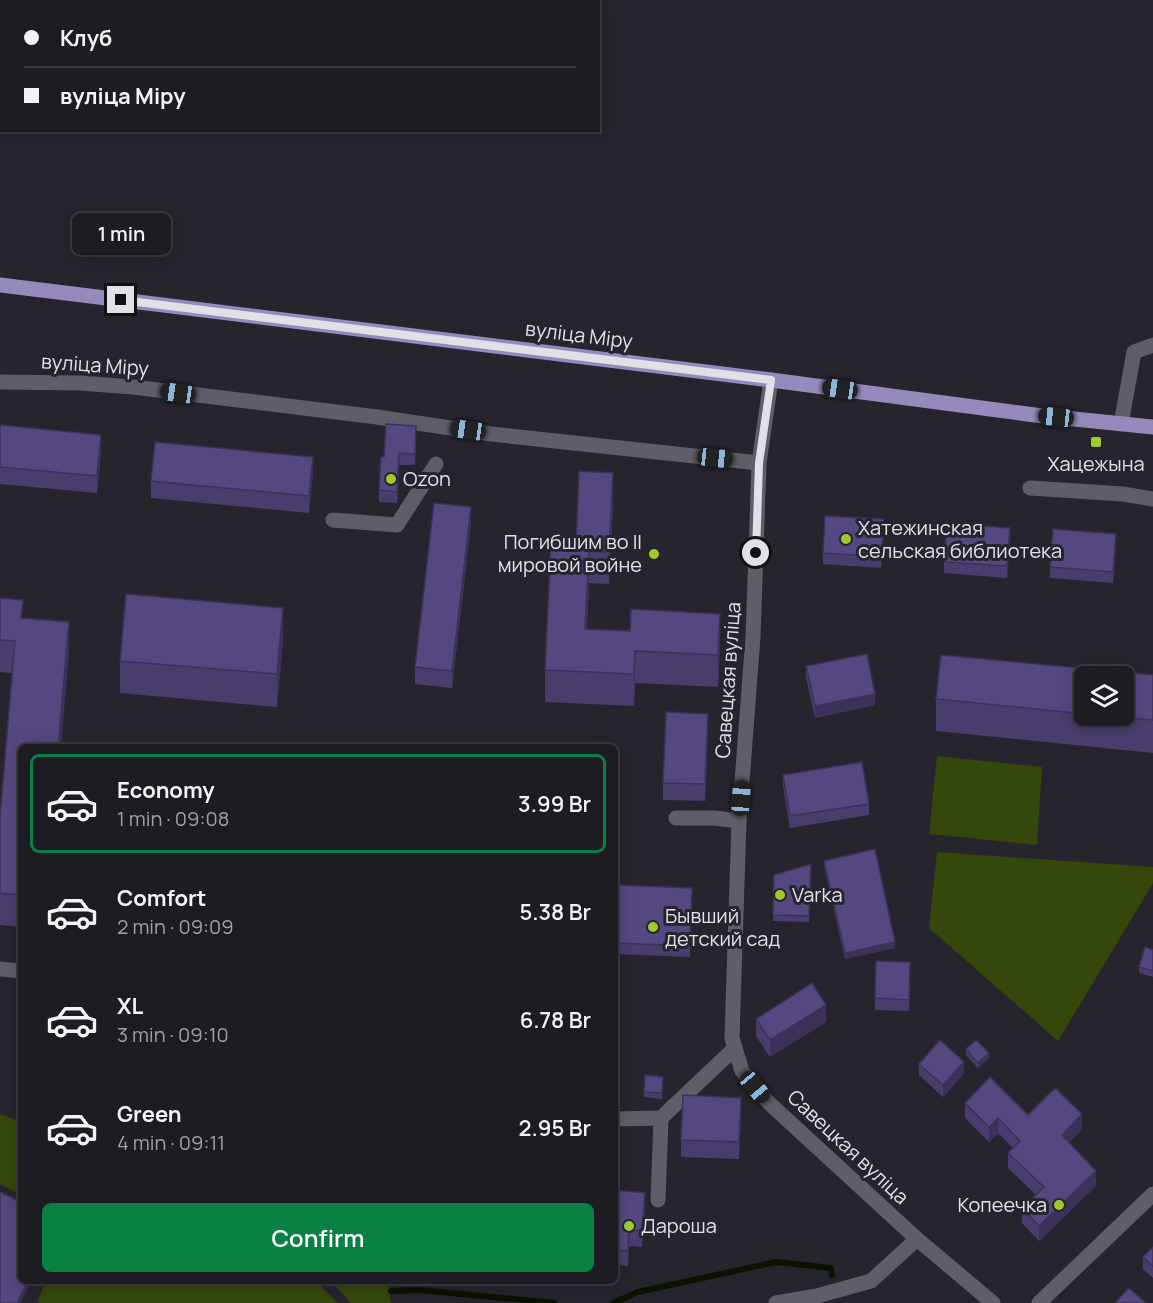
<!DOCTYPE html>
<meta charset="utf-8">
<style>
body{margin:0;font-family:Manrope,sans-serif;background:#29292f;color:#f1f3f6;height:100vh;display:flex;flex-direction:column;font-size:22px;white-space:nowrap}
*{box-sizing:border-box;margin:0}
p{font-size:20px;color:#a0a1a5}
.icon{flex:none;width:33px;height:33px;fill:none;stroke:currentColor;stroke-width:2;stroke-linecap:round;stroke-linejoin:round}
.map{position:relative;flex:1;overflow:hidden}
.sheet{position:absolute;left:18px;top:744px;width:600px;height:540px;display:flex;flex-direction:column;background:#1c1c22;border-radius:9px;box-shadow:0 3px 15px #0003,0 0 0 2px #3a3a40}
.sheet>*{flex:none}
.top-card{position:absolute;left:0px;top:0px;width:600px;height:132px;box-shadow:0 3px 15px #0003,0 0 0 2px #3a3a40;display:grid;align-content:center;height:132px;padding:0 24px;background:#1c1c22}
.fabs{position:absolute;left:1074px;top:666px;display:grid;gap:12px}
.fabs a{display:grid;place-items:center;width:60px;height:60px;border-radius:9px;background:#1c1c22;box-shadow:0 3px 15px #0003,0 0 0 2px #3a3a40;font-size:30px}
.end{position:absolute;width:27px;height:27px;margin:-14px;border:8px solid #e1e0e6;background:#111;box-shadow:0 0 0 3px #111}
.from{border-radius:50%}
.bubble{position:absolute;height:42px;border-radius:9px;background:#1c1c22;box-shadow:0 3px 15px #0003,0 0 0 2px #3a3a40;font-size:20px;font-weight:600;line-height:42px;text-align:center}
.car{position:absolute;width:18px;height:36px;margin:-18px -9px;border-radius:8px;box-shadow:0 0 4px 2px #0007;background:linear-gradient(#222 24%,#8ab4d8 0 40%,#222 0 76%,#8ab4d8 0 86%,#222 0)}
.top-card b{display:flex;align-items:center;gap:21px;height:57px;font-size:22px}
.top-card b+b{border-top:2px solid #3a3a40}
.top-card i{width:15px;height:15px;background:#f1f3f6}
ul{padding:10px 0 0;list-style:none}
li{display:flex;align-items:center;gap:18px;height:99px;margin:0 12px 9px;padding:0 12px;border:3px solid transparent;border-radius:9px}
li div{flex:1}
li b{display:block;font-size:22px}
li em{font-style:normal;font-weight:600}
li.current{border-color:#0b8043}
li>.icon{width:54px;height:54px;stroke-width:1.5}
.primary-button{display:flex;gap:12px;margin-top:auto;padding:12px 24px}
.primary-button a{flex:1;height:69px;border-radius:9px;background:#0b8043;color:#fff;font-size:24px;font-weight:600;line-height:69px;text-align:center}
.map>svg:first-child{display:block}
.green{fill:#35470b}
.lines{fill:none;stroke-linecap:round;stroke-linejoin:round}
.stream{stroke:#0a1300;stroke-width:6}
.minor{stroke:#5f5d68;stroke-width:15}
.major{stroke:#958abb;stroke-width:15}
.wall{fill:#493d6d;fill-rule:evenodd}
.shaded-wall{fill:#3c3259}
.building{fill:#55477f;stroke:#3c3259;stroke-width:1.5}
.route{stroke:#e1e0e6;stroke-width:8}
.poi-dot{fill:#9eca2f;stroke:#26252e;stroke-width:2}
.labels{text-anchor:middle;stroke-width:6;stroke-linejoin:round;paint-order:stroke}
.street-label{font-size:20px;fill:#e1e0e6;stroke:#26252e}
.poi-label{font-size:20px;fill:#e1e0e6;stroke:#26252e;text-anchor:start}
</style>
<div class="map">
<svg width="1153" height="1303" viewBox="0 0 1153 1303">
<rect width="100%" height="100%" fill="#26252e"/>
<!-- green -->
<g class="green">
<path d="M937,756L1042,767L1037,845L929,834Z"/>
<path d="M937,852L1153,867V883L1058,1041L929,928Z"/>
<path d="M0,1114L21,1122V1195L0,1184Z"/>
<path d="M46,1281H316L338,1303H41L37,1302Z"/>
<path d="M331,1281H388L391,1303H351Z"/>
</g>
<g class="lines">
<!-- stream -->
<g class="stream">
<path d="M391,1291L420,1290L554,1303"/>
<path d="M613,1303L638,1292L776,1262L831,1268L832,1275"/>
</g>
<!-- minor -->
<g class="minor">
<path d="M771,380L759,463L753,637L739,821L732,1038L742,1071L769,1103L917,1239L993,1303"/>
<path d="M0,382L80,383L133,387L377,417L491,434L759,463"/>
<path d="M1121,424L1134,352L1153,345"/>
<path d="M1030,488L1123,494L1153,499"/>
<path d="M333,520L397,525L436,464"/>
<path d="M676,818H714L739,821"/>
<path d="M0,969L21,971"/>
<path d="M615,1119L661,1118"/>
<path d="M658,1200L661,1118L735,1048"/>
<path d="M776,1303L817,1296L871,1281L917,1239"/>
<path d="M1039,1303L1153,1194"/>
</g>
<!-- major -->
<path class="major" d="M0,285L771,380L1035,415L1153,427"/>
</g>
<!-- wall -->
<g class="wall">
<path d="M0,425L101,452L97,493L0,484Z"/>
<path d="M416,437L415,465H399L397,503L379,502V490L384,457Z"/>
<path d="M313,474L309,513L151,498V481Z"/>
<path d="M613,505L609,584L589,583L587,629L720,646L718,687L635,683L634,706L545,702V670L576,544Z"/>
<path d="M471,524L452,688L415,684V667Z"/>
<path d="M884,531L881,568L823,564V553Z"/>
<path d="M1010,540L1007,578L944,573V562Z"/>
<path d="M1116,545L1113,583L1050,578V567Z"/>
<path d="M0,598L23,618L69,654L21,747V927L0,925V817L12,673L0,672Z"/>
<path d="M283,640L277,707L120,693V661Z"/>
<path d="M941,655L1153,675V753L936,731V699ZM1084,676H1124V716H1084Z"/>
<path d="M806,666L875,705L815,718L806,678Z"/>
<path d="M708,731L705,801L663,800V783Z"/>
<path d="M783,775L869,804V815L790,828L783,786Z"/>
<path d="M824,861L895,948L845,959L824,866Z"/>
<path d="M811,864L809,922L773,921L774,875Z"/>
<path d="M615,885L692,899L690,957L615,954Z"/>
<path d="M1153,950V977L1139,973V967Z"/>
<path d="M910,974L909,1011L875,1010V998Z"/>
<path d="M756,1019L826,1022L770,1057L756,1036Z"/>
<path d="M966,1049L989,1058L978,1068L966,1055Z"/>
<path d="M919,1064L964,1073L943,1097L919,1075Z"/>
<path d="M663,1082L662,1099L644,1097V1092Z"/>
<path d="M965,1103L1028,1115L1082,1129L1069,1143L1096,1186L1039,1241L1022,1223V1208L1036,1195L1008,1168V1153L1013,1148L998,1133L989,1142L965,1118Z"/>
<path d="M741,1115L739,1159L681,1157V1140Z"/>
<path d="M615,1190L645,1208L642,1247L629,1246L628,1266L615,1265Z"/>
<path d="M1153,1247V1278L1143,1269V1257Z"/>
</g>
<!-- shaded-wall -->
<g class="shaded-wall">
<path d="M101,435V452L97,493V476Z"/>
<path d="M399,453V465L397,503V492Z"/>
<path d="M313,457V474L309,513V496Z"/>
<path d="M613,473V505L609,584V552Z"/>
<path d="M471,507V524L452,688V671Z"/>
<path d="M884,519V531L881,568V557Z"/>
<path d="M1010,528V540L1007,578V566Z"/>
<path d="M1116,534V545L1113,583V572Z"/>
<path d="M589,551V583L585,661V629Z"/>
<path d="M283,608V640L277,707V674Z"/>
<path d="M720,614V646L718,687V655Z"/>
<path d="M69,622V654L61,747H58Z"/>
<path d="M635,651V683L634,706V674Z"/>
<path d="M875,694V705L815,718V706Z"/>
<path d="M708,714V731L705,801V784Z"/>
<path d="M895,942V948L845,959V953Z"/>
<path d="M826,1005V1022L770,1057V1040Z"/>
<path d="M989,1053V1058L978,1068V1063Z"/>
<path d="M964,1062V1073L943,1097V1085Z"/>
<path d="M741,1098V1115L739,1159V1142Z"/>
<path d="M1082,1114V1129L1062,1150V1135Z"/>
<path d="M998,1118V1133L989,1142V1127Z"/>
<path d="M1096,1171V1186L1039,1241V1226Z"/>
<path d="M645,1193V1208L642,1247V1231Z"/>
<path d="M629,1230V1246L628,1266V1251Z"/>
<path d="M28,1281H31L20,1303H17Z"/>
</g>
<!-- building -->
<g class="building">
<path d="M386,424L416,426L415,454L399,453L397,492L379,490L381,457H384Z"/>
<path d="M0,425L101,435L97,476L0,467Z"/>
<path d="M155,442L313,457L309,496L151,481Z"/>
<path d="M579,471L613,473L609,552L589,551L585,629L630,631L631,609L720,614L718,655L635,651L634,674L545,670L551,542L576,544Z"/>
<path d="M434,503L471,507L452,671L415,667Z"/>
<path d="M825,516L884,519L881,557L823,553Z"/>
<path d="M947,523L1010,528L1007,566L944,562Z"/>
<path d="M1053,529L1116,534L1113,572L1050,567Z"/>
<path d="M126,594L283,608L277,674L120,661Z"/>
<path d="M0,598L23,600L21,618L69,622L58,747H21V895L0,893V817L15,641L0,640Z"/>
<path d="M867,654L875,694L815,706L806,666Z"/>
<path d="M941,655L1153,675V720L1103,716H1124V676H1084V714L936,699Z"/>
<path d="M666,712L708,714L705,784L663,783Z"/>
<path d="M862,762L869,804L790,816L783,775Z"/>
<path d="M875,849L895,942L845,953L824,861Z"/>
<path d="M811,864L809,916L773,915L774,875Z"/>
<path d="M615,885L692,888L690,946L615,943Z"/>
<path d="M1145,947L1153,950V971L1139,967Z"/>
<path d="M876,961L910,962L909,1000L875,998Z"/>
<path d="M812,983L826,1005L770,1040L756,1019Z"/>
<path d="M940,1040L964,1062L943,1085L919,1064Z"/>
<path d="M976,1040L989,1053L978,1063L966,1049Z"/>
<path d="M645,1075L663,1077L662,1093L644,1092Z"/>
<path d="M990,1077L1028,1115L1055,1088L1082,1114L1062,1135L1096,1171L1039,1226L1022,1208L1044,1187L1008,1153L1020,1141L998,1118L989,1127L965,1103Z"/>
<path d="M683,1095L741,1098L739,1142L681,1140Z"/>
<path d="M615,1190L645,1193L642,1231L629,1230L628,1251L615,1250Z"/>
<path d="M0,1192L21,1202V1281H28L17,1303H0Z"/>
<path d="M1153,1247V1267L1143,1257Z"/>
<path d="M1129,1288L1146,1303H1115Z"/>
</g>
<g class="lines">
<!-- route -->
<path class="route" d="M121,300L771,380L759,463L756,553"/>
</g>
<!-- markers -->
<g class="poi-dot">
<rect x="1090" y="436" width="12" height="12" rx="3"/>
<circle cx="391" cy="479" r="6"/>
<circle cx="846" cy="539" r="6"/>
<circle cx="654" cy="554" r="6"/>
<circle cx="780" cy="895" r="6"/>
<circle cx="653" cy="927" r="6"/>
<circle cx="1059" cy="1205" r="6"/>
<circle cx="629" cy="1226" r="6"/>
</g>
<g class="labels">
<!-- street labels -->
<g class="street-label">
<text transform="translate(579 335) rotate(7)" y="7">вуліца Міру</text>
<text transform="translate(95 365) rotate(4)" y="7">вуліца Міру</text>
<text transform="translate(728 680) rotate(-86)" y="7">Савецкая вуліца</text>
<text transform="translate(848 1147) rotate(43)" y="7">Савецкая вуліца</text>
</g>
<!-- poi labels -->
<g class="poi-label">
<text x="1096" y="471" text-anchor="middle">Хацежына</text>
<text x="403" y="486">Ozon</text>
<text x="858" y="535">Хатежинская<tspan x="858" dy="23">сельская библиотека</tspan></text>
<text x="642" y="549" text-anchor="end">Погибшим во II<tspan x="642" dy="23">мировой войне</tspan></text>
<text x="792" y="902">Varka</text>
<text x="665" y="923">Бывший<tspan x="665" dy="23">детский сад</tspan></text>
<text x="1047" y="1212" text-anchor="end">Копеечка</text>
<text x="641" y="1233">Дароша</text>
</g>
</g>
</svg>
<div class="fabs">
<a><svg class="icon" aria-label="layers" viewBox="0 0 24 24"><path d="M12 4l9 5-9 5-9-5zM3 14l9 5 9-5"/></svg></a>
</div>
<i class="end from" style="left:756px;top:553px"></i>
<i class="end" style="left:121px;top:300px"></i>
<div class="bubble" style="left:72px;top:213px;width:99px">1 min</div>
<i class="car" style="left:840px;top:389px;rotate:278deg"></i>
<i class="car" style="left:178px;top:393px;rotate:278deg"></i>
<i class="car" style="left:1056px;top:417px;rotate:276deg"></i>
<i class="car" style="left:468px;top:430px;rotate:278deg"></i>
<i class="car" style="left:715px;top:458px;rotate:96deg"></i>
<i class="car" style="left:741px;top:798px;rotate:4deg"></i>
<i class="car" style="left:755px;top:1087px;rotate:140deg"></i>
<div class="top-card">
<b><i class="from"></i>Клуб</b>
<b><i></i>вуліца Міру</b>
</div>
<section class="sheet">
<ul>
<li class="current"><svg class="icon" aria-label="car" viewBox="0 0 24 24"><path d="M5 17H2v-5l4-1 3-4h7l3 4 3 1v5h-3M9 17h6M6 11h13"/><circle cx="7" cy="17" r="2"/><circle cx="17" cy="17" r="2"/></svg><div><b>Economy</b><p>1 min · 09:08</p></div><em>3.99 Br</em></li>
<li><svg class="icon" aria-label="car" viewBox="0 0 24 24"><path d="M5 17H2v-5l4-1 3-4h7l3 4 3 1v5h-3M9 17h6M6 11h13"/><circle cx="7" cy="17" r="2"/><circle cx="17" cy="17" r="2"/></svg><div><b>Comfort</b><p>2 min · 09:09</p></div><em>5.38 Br</em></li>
<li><svg class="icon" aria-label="car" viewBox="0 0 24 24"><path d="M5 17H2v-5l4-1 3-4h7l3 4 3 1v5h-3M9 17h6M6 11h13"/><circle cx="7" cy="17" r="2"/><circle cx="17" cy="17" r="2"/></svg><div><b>XL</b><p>3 min · 09:10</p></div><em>6.78 Br</em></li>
<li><svg class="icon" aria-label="car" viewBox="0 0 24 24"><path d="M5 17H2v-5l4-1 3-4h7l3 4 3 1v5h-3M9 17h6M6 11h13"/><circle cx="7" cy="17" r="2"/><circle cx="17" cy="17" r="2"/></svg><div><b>Green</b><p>4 min · 09:11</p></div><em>2.95 Br</em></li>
</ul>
<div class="primary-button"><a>Confirm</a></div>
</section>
</div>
